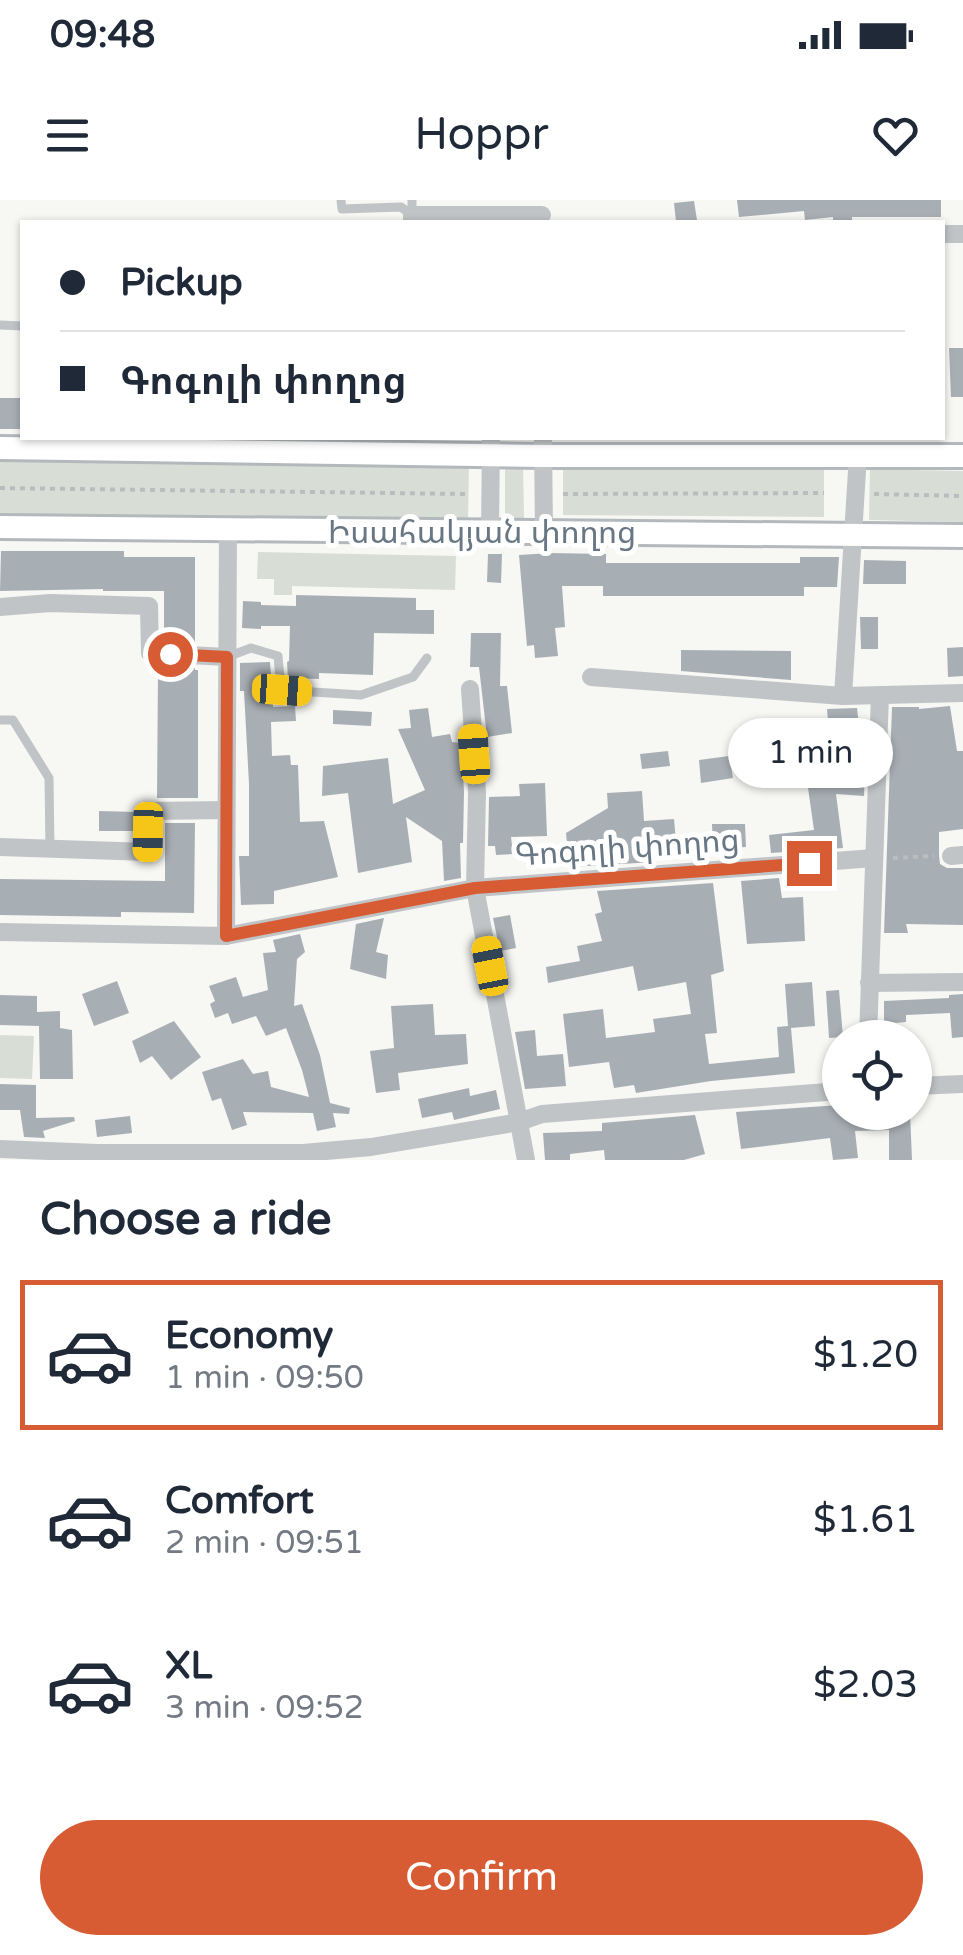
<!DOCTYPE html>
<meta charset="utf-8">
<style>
body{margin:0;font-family:"Varela Round","Noto Sans Armenian",sans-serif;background:#f2f2f3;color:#1f2937;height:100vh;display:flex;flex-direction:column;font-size:38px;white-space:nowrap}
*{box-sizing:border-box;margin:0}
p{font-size:32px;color:#747a83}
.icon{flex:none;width:55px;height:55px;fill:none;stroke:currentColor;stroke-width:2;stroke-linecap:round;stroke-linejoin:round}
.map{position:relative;height:960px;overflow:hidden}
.sheet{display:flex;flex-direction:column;background:#fff;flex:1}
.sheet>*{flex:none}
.top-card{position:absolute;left:20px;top:20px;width:925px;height:220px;border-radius:0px;box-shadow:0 2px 8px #0004;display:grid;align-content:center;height:220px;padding:0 40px;background:#fff}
.tools{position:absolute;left:822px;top:820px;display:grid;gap:20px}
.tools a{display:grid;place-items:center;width:110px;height:110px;border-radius:50%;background:#fff;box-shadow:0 2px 8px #0004;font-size:50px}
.end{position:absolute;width:45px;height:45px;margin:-22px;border:12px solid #d75c34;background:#fff;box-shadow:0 0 0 5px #fff}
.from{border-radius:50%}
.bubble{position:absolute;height:70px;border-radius:35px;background:#fff;box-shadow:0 2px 8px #0004;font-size:32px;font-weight:600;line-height:70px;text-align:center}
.car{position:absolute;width:30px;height:60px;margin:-30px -15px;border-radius:12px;box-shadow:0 0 8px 2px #0007;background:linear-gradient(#f5c518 24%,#345 0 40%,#f5c518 0 76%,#345 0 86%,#f5c518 0)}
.top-card b{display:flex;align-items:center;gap:35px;height:95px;font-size:38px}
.top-card b+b{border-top:2px solid #e0e1e3}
.top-card i{width:25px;height:25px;background:#1f2937}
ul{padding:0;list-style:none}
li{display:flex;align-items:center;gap:30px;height:150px;margin:0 20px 15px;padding:0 20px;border:5px solid transparent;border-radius:0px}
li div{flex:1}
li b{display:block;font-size:38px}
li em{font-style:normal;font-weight:600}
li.selected{border-color:#d75c34}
li>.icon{width:90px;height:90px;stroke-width:1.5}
h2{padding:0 40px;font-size:45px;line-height:120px}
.primary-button{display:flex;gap:20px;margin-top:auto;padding:20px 40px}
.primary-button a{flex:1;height:115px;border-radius:60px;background:#d75c34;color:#fff;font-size:40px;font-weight:600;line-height:115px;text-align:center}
.status{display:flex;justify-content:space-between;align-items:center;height:70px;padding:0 50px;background:#fff;direction:ltr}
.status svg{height:28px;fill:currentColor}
header{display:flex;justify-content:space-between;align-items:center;height:130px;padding:0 40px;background:#fff;font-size:45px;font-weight:600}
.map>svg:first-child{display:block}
.green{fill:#d8ddd5}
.building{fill:#a8afb4}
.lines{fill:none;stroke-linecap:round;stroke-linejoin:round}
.secondary-casing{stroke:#b3b8bc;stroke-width:28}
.path{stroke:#babdbf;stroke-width:4;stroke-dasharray:5 5;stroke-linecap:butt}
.lane{stroke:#c0c4c7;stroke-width:9}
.street{stroke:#c0c4c7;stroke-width:18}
.secondary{stroke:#fff;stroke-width:22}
.route{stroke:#d75c34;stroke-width:12}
.labels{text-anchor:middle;stroke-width:10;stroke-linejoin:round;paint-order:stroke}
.street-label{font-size:32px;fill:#687783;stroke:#fff}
</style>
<div class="status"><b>09:48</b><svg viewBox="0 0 49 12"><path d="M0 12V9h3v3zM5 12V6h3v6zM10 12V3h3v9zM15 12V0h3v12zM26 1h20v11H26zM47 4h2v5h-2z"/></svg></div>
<header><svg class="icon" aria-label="menu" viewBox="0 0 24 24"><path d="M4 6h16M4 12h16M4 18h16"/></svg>Hoppr<svg class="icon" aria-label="heart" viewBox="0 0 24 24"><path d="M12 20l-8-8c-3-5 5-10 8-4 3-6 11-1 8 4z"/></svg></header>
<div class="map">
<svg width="963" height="960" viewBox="0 0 963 960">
<rect width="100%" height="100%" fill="#f7f7f4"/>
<!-- green -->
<g class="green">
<path d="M0,258L469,263L468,321L0,316Z"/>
<path d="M505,265H523L524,318H505Z"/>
<path d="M563,268L824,270V317L563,315Z"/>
<path d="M870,269L963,271V322L869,320Z"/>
<path d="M258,352L456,356L455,390L292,386V395H274V379H257Z"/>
<path d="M0,835L34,836L32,879L0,878Z"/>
</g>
<!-- building -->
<g class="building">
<path d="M737,0H941V17H852V22H833V17L805,20L804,11L739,17Z"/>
<path d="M694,1L697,20L676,22L674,3Z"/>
<path d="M949,148H963V197H951Z"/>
<rect x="0" y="198" width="22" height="31"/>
<path d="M1,351H124V357H195V443L164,441V391H103V389L0,391Z"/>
<path d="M551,353L606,354V363H800V357H839L837,387H804V396H603V386H562L565,427L555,428L558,456L535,458L534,445L527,446L519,355Z"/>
<path d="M488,354H502L501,383L487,382Z"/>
<path d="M864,360L906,361V384H863Z"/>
<path d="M296,395L416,398V410H434V434L374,433L373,475L319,473V479L288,478L287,462L289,461L290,426H261V429L242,428L243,401L261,402V405L296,406Z"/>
<path d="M860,417H878V449H861Z"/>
<path d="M471,433H501L500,486H507L512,533L487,537L479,467H470Z"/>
<path d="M963,447V476L948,477L947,448Z"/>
<path d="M681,450L791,451V480L681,471Z"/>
<path d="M270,462L273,507L295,506L296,521L271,522L272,556L290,555L291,565H298L300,622L324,621L338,677L274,691V704L241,705L239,656H249V584L244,491H240V463Z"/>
<path d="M164,466L195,468V470H198V598H157L158,470H164Z"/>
<path d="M950,506L957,551H963V629L939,632V656L940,664L947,668H963V725L906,724L908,733H884L892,507H919V509Z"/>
<path d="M428,508L432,537L450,534L452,542L461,543L464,592L463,643H460L461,678L444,681L442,641L406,617L412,662L358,673L348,593L322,596L323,566L388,558L393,604L425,590L398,529L411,528L409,510Z"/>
<path d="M857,508L861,543H866L864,596L836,594L843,648L771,653L769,635L814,630L808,588L830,585L831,559L827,509Z"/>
<path d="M333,510L372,512L371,526L333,524Z"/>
<path d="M668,551L670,566L642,569L640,554Z"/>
<path d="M729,556L733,578L701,583L699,560Z"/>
<path d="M545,583L547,636L511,637L513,654L496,655L495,646H488L489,597L520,596L519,584Z"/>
<path d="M642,591L644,621L674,619L677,652L653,654L655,662L569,667L566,633L608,608L607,593Z"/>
<path d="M99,611L136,612L135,631H99Z"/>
<path d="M165,623H195L194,713L121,712V717L0,715V679L165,681Z"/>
<path d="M712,624H745L746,647L713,649Z"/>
<path d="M779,678L782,698L803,697L805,741L747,744L741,681Z"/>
<path d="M713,683L724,771L711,775L717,833L705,834L709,864L779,857L777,827L788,826L785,784L812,782L815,826L791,828L795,873L711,881L636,893L634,885L614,888L609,862L569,867L563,814L603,809L606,838L655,832L653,819L691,814L686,782L638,791L633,766L548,783L546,767L580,761L577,746L602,741L595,714L602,712L597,691Z"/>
<path d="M510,715L516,748L500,751L493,718Z"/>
<path d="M384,718L376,752L388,755L386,779L350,769L356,724Z"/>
<path d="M300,734L305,752L297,759L294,806L302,804L320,855L330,903L350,908L349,914L333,913L336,927L317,931L313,913L243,912L247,925L232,930L221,898L212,901L202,872L243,859L253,874L268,871L271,887L309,897L302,870L286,828L266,836L256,816L232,824L228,813L215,818L210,804L215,801L209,786L236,777L243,797L268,790L263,753L276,752L273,740Z"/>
<path d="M117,781L129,813L94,826L82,794Z"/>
<path d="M839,790L843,837L829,838L826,791Z"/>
<path d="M963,794V837L952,838L950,813L906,815V822L884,824V801L949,798V795Z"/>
<path d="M0,795L37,796V812L60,811V828L72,830L73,879H40L39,826L0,825Z"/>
<path d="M433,804L435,835L466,834L468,864L398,873L400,890L376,893L370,851L394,848L391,806Z"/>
<path d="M174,821L201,857L171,880L152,856L140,863L132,841Z"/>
<path d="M535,830L537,856L563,854L566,886L525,889L515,832Z"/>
<path d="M0,884L36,885V918L74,917L75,921L43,931L45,938L24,937L20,910H0Z"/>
<path d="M469,888L470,896L496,890L500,909L454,920L452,912L422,918L418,899Z"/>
<path d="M840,905V912H910L912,960H889V930L855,931L858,958L833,960L830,938L741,949L736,912Z"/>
<path d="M695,915L705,954L684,960H605L604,950L570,954V960H545L543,933L602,931V923Z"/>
<path d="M130,916L132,933L97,937L95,920Z"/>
</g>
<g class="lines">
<defs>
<g id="secondary">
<path d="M0,248L543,256H963"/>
<path d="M0,327L963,336"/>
</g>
</defs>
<!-- secondary casing -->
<use href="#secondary" class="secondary-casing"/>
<!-- path -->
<g class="path">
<path d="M0,288L468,294"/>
<path d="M563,294L824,293"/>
<path d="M874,294L963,296"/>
<path d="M893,658L934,656"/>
</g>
<!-- lane -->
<g class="lane">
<path d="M341,0L342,9L401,7L412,15"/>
<path d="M412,0V15"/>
<path d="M0,125L22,126"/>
<path d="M227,457L251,448L278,456L281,490L361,495L413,477L427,458"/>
<path d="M0,520H13L49,578L50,649"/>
</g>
<!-- street -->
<g class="street">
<path d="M412,22V15H542"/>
<path d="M942,34H963"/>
<path d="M543,238L544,332"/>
<path d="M490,332L491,238"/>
<path d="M0,407L50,403L149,406L150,453L227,457"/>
<path d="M591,477L843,496L963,493"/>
<path d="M470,489L477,592L475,688L526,960"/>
<path d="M843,496L858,255"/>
<path d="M0,647L148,652L149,611L226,610"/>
<path d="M951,656L963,655"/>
<path d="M0,732L226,736L475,688L874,658"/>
<path d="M226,736L228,329"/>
<path d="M869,783L963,782"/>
<path d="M868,838L880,495"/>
<path d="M915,886L963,884"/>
<path d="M0,949L97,953H303L371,947L519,922L542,914L840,891"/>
</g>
<!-- secondary -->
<use href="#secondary" class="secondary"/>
</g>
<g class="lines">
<!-- route -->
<path class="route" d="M170,454L227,457L226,736L475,688L809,663"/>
</g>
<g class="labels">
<!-- street labels -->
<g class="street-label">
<text x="482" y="343">Իսահակյան փողոց</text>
<text transform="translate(627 647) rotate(-4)" y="11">Գոգոլի փողոց</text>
</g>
</g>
</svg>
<div class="tools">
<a><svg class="icon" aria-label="locate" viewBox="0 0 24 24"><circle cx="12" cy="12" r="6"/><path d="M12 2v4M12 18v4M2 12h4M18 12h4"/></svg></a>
</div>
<i class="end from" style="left:170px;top:454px"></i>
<i class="end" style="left:809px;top:663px"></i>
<div class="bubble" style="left:728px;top:518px;width:165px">1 min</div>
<i class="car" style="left:282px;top:490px;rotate:94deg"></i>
<i class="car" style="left:474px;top:554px;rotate:356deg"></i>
<i class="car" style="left:148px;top:632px;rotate:181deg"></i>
<i class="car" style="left:490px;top:766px;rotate:349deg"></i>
<div class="top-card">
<b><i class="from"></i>Pickup</b>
<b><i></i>Գոգոլի փողոց</b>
</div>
</div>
<section class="sheet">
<h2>Choose a ride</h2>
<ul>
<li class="selected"><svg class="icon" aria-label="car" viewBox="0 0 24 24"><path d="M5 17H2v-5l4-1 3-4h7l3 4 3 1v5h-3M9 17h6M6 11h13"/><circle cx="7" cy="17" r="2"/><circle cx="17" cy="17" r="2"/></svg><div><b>Economy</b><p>1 min · 09:50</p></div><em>$1.20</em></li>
<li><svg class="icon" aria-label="car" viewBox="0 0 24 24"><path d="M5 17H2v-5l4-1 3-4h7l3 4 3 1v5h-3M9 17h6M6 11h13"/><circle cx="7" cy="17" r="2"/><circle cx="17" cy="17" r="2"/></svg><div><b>Comfort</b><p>2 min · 09:51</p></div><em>$1.61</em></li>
<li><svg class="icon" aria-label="car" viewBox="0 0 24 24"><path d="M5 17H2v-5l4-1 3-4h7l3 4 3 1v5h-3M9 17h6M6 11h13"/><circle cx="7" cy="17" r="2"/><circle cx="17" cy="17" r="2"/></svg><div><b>XL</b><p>3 min · 09:52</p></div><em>$2.03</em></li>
</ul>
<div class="primary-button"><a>Confirm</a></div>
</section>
